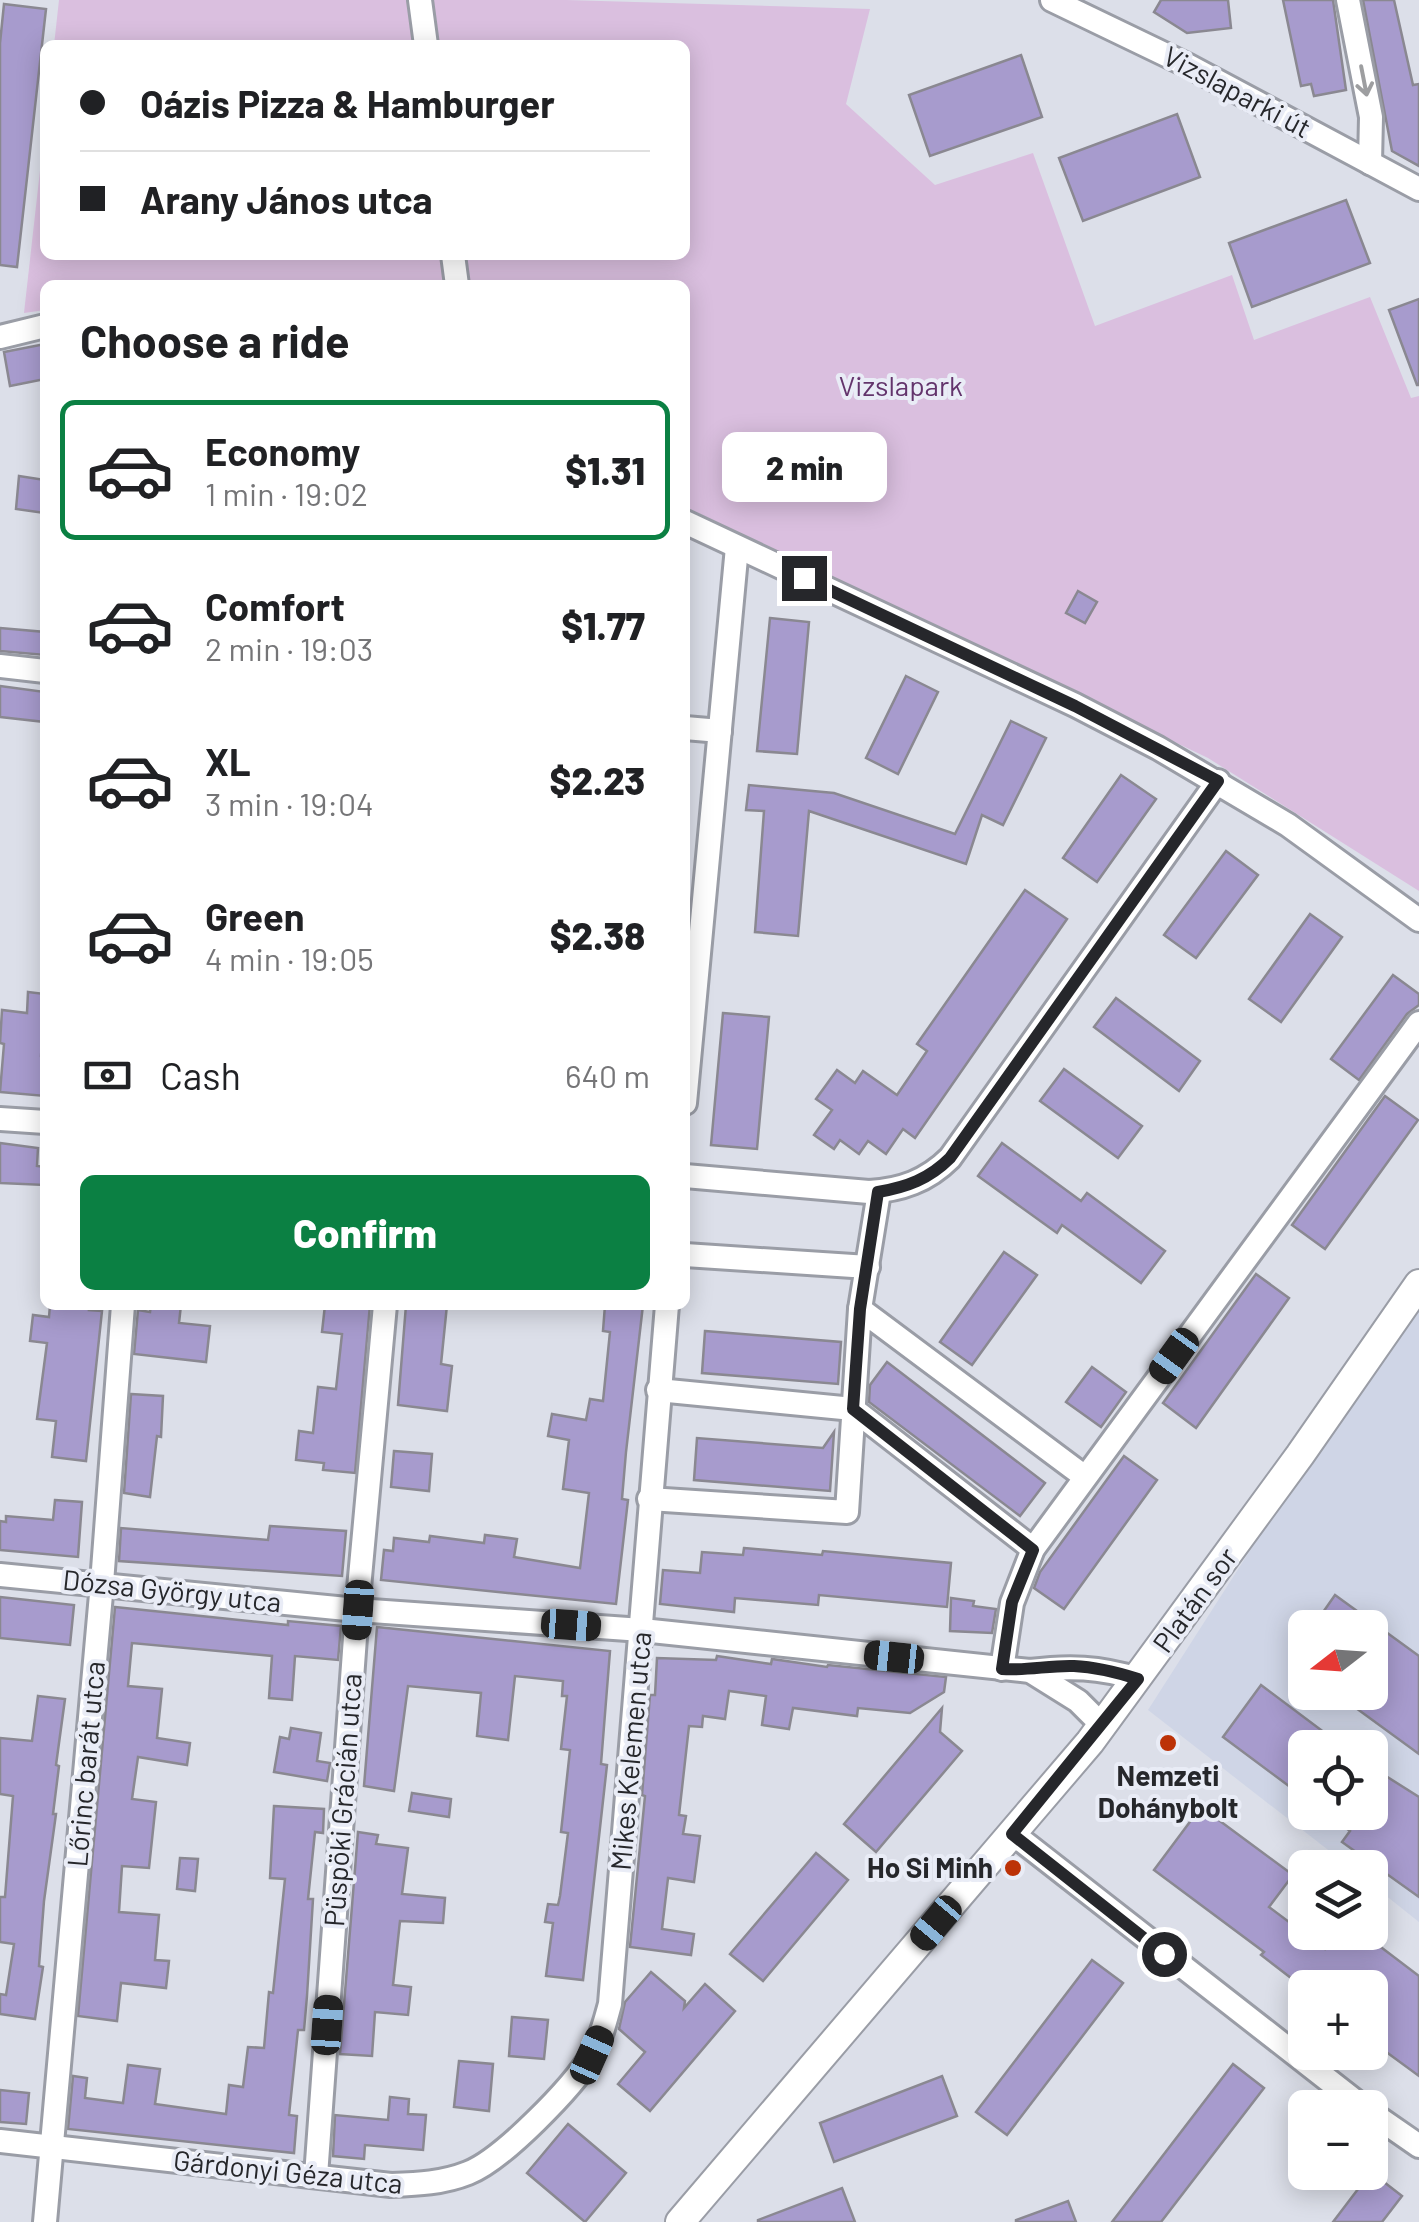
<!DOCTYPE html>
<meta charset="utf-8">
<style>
body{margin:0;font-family:Barlow,sans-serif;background:#f2f2f2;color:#202124;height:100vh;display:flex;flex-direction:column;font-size:38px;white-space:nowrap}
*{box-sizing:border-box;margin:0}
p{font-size:32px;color:#757577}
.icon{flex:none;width:55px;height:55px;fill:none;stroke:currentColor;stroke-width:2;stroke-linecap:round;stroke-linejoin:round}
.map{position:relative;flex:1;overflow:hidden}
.panel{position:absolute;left:40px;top:280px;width:650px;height:1030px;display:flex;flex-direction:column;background:#fff;border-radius:15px;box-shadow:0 5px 25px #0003}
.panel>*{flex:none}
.top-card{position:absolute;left:40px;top:40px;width:650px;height:220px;border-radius:15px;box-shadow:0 5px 25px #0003;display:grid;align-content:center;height:220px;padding:0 40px;background:#fff}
.needle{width:65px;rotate:253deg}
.fabs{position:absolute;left:1288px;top:1610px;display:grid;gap:20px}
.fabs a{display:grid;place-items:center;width:100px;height:100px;border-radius:15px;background:#fff;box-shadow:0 5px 25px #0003;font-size:50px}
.end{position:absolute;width:45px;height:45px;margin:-22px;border:12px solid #26272b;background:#fff;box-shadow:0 0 0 5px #fff}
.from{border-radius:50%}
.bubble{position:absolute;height:70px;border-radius:15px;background:#fff;box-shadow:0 5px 25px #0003;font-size:32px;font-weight:800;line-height:70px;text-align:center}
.car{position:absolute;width:30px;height:60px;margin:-30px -15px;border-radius:12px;box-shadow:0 0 8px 2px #0007;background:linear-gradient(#222 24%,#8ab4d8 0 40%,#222 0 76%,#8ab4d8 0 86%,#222 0)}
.top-card b{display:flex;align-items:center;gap:35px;height:95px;font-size:38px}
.top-card b+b{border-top:2px solid #e0e0e0}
.top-card i{width:25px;height:25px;background:#202124}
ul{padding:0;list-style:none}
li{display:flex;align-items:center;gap:30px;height:140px;margin:0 20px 15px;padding:0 20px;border:5px solid transparent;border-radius:15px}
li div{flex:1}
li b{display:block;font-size:38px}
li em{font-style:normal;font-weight:800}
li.current{border-color:#0b8043}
li>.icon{width:90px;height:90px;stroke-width:1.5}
h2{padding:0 40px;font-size:45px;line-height:120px}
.pay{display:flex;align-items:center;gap:25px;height:110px;padding:0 40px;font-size:38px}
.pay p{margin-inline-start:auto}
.primary-button{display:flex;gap:20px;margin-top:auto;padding:20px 40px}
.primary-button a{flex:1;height:115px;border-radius:15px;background:#0b8043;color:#fff;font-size:40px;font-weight:800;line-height:115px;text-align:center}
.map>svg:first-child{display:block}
.built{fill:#cfd5e6;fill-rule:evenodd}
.green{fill:#dabfdf}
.building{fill:#a79bcd;stroke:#8a8891;stroke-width:2.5}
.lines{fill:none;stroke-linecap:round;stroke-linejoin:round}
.minor-casing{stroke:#9a9da6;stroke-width:28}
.tertiary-casing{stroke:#9a9da6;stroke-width:32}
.minor{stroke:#fff;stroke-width:22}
.tertiary{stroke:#fff;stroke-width:28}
.oneway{stroke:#9d9ea0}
.route{stroke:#26272b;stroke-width:12}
.poi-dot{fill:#bc3207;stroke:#e9ecf6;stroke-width:4}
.labels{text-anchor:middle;stroke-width:8;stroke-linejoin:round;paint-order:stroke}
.street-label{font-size:28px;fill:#26272b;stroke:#e9ecf6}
.park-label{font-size:28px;fill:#63346c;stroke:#e9ecf6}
.poi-label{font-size:28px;font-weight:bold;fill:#26272b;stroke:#e9ecf6}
</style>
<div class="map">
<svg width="1419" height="2222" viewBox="0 0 1419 2222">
<rect width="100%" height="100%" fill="#dcdfe9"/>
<!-- built -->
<path class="built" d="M1419,1305V1922L1370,1883V1868L1350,1867L1148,1710L1331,1424ZM1305,1628H1370V1692H1305ZM1305,1748H1370V1812H1305Z"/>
<!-- green -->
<path class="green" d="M59,0H566L870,9L846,104L935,185L1033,153L1095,326L1232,275L1254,340L1370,297L1411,398L1419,396V891L1208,758L685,507V285H45V310L24,313L45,126V255H685V45H54Z"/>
<!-- building -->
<g class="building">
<path d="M1161,0H1228L1231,28L1187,33L1154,12Z"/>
<path d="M1283,0H1333L1346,90L1314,96L1311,84L1301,86Z"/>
<path d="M1363,0H1394L1413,85L1419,84V166L1392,151Z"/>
<path d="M4,4L46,9L17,267L0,265V43Z"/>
<path d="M1021,55L1042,117L930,156L909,95Z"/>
<path d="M1177,114L1200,177L1083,221L1059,158Z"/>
<path d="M1346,200L1370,263L1252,307L1229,243Z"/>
<path d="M1419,299V385H1417L1389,310Z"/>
<path d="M45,344V379L10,386L4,352Z"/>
<path d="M19,476L45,480V513L16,509Z"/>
<path d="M1078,591L1097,602L1085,623L1066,613Z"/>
<path d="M770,618L809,622L797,754L757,751Z"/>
<path d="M0,628L45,632V655L0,651Z"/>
<path d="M906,676L938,692L898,774L866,758Z"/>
<path d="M0,686L45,692V722L0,717Z"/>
<path d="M1011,721L1046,738L1003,825L982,815L966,864L809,811L798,936L755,932L764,811L746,810L749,785L834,793L955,834Z"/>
<path d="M1121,775L1156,799L1097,882L1063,858Z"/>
<path d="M1226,851L1258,875L1196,958L1164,935Z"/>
<path d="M1025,890L1067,919L915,1138L903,1129L886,1154L868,1141L859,1154L840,1140L834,1149L814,1135L832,1110L816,1099L837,1070L855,1083L863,1071L897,1095L927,1051L917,1044Z"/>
<path d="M1310,914L1342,937L1281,1022L1249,999Z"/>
<path d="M1393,975L1419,994V1005L1407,1014L1359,1080L1331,1059Z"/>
<path d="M28,992L45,994L41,1056L45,1057V1096L0,1092L4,1044L0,1043L2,1010L27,1013Z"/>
<path d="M1116,998L1200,1061L1179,1091L1094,1027Z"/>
<path d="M723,1013L769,1017L757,1149L711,1145Z"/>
<path d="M1064,1069L1142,1126L1118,1158L1040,1101Z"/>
<path d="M1385,1096L1418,1120L1325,1249L1292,1225Z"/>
<path d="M0,1143L38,1148L37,1166L45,1167V1185L0,1183Z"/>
<path d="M1002,1143L1081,1201L1087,1193L1165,1251L1141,1283L1062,1225L1057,1233L978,1176Z"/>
<path d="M1004,1252L1037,1275L972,1365L940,1342Z"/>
<path d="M1256,1274L1289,1298L1196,1428L1163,1403Z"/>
<path d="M50,1305H90L89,1310L102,1311L86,1461L52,1457L56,1421L37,1419L47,1343L30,1341L33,1315L49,1317Z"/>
<path d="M151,1305H181L179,1323L210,1326L206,1362L134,1354L138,1310L150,1312Z"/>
<path d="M325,1305H370L355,1473L323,1470L324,1463L296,1460L299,1431L313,1433L318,1387L336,1389L342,1334L322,1332Z"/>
<path d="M406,1305H447L441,1364L452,1366L447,1411L398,1405Z"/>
<path d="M605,1305H643L626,1452L622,1499L628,1500L616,1604L381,1580L384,1550L393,1551L394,1538L429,1542L430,1536L484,1543L485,1535L517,1539L514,1557L580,1568L589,1493L563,1489L569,1440L548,1436L552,1414L586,1420L590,1399L603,1401L610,1332L603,1331Z"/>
<path d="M705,1331L841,1342L838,1384L702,1373Z"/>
<path d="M887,1362L1045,1483L1020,1516L869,1402L870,1385Z"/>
<path d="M1092,1367L1126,1392L1101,1427L1066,1402Z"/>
<path d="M131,1394L163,1396L161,1437L157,1436L150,1497L124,1493Z"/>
<path d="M834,1432L830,1491L694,1480L697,1438L823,1448Z"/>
<path d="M394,1451L432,1454L429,1491L391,1487Z"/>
<path d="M1124,1456L1157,1480L1064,1609L1034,1588L1040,1572Z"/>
<path d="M55,1500L82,1502L78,1557L0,1550V1521L6,1522V1516L53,1520Z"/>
<path d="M270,1526L346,1531L342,1576L119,1561L121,1528L268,1540Z"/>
<path d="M744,1548L822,1555L823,1551L951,1563L947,1607L819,1595L818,1605L735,1598L734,1612L660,1604L663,1570L700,1573L702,1552L743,1555Z"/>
<path d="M1335,1595L1419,1656V1754L1334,1692H1370V1628H1312Z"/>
<path d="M0,1597L74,1605L70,1645L0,1638Z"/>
<path d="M951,1598L974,1601L973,1606L996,1609L992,1633L950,1631Z"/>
<path d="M115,1607L288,1625V1621L341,1626L338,1660L295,1656L292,1700L269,1698L272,1656L132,1643L128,1686L162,1689L157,1738L190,1743L187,1765L138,1757L132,1799L156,1802L149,1868L122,1866L119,1912L159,1915L155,1960L169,1961L166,1988L121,1983L117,2021L78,2016Z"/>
<path d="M377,1627L610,1651L601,1764L607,1765L583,1980L546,1976L553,1923L545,1922L548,1904L558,1905L560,1896L568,1833L561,1832L570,1750L561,1749L567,1696H562L563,1681L515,1676L508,1740L477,1736L481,1693L408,1686L394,1791L364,1786Z"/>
<path d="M717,1656L771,1664L772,1659L827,1667L828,1665L946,1677L944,1692L910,1713L858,1708L857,1716L793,1708L789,1729L762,1725L766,1696L729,1691L725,1719L703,1716L702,1727L689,1726L679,1815L686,1816L683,1834L700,1836L694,1882L668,1878L662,1929L694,1934L691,1955L630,1947L645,1796L642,1795L650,1695H655L657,1658L716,1660Z"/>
<path d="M1261,1685L1345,1748H1305V1798L1223,1737Z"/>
<path d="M38,1696L65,1699L56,1765L59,1766L53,1814H56L44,1901L39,1966L43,1967L35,2019L0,2014V1994L6,1995L14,1944L0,1942V1897H5L13,1796L0,1794V1738L32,1741Z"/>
<path d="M942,1708L940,1732L962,1751L876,1852L844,1824Z"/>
<path d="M291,1728L321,1733L317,1761L330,1763L327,1781L274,1772L280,1737L289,1739Z"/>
<path d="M1370,1766L1419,1797V1897L1342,1842L1350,1831L1324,1812H1370Z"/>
<path d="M412,1793L451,1799L449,1817L409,1811Z"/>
<path d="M274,1806L324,1809L323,1833L315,1832L308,1899H313L307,1996L304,2030H298L289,2115L297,2116L294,2153L68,2129L73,2076L87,2078L85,2098L123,2103L128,2065L160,2069L155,2104L226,2114L229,2085L243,2087L248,2047L264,2048L269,1992L273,1993L285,1879L270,1878Z"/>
<path d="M1201,1807L1293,1875L1269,1907L1325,1949L1338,1932H1361L1419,1976V2076L1370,2040V1988H1304L1261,1955L1264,1952L1154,1870Z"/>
<path d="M358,1832L378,1835L376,1844L408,1848L402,1894L445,1898L443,1923L400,1921L393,1985L411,1987L408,2015L375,2012L372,2056L340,2054Z"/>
<path d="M816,1853L848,1880L763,1981L730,1954Z"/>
<path d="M180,1858L198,1859L195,1891L177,1889Z"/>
<path d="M1092,1960L1123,1983L1007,2135L976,2112Z"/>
<path d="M651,1972L685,2001L684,2008L705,1984L735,2011L650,2111L618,2084L645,2052L619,2029L625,2002Z"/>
<path d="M512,2017L548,2020L544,2059L509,2056Z"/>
<path d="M459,2061L493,2064L489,2111L454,2107Z"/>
<path d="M1233,2064L1264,2088L1161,2222H1112Z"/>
<path d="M942,2076L957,2116L834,2162L820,2123Z"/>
<path d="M0,2090L29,2093L26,2124L0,2122Z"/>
<path d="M390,2097L409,2099L408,2114L426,2115L423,2150L365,2145L364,2159L333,2156L335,2115L388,2120Z"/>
<path d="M568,2124L626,2173L585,2222L527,2173Z"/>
<path d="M1371,2172L1402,2196L1382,2222H1333Z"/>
<path d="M842,2188L855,2222H758V2220Z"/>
<path d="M1068,2201L1076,2222H1016V2220Z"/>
</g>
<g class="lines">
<defs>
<g id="minor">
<path d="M420,0L426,45"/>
<path d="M1052,0L1187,65L1419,189"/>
<path d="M1348,0L1371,117L1370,163"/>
<path d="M453,255L457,285"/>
<path d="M0,337L45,326"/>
<path d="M685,522L1075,705L1158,748L1288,825L1419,920"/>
<path d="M0,666L45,671"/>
<path d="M685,728L720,731"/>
<path d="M685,1103L737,547"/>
<path d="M0,1119L45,1122"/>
<path d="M685,1176L869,1192C901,1190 927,1181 950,1158L1218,781"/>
<path d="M685,1255L868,1267"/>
<path d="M860,1309L879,1192"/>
<path d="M658,1390L853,1409L1033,1549"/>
<path d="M649,1499L847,1512L860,1309L1085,1477"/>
<path d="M0,1575L357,1610L642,1630L1030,1671L1078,1701L1102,1725"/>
<path d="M1002,1669L1012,1603L1033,1549L1419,1023"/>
<path d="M1030,1671C1069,1666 1099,1667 1138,1679"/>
<path d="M1012,1833L1364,2108"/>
<path d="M1370,2112L1419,2146"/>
<path d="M0,2141L391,2185C418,2184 443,2183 468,2173C502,2160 573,2087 592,2055C601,2039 605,2022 610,2004L667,1305"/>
<path d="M316,2176L357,1610L385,1305"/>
<path d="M45,2222L102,1583L123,1305"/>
</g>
<path id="tertiary" d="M680,2222L1090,1742L1300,1455L1419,1284"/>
</defs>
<!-- minor casing -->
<use href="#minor" class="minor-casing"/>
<!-- tertiary casing -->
<use href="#tertiary" class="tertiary-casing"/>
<!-- minor -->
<use href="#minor" class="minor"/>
<!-- tertiary -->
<use href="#tertiary" class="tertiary"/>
</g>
<!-- one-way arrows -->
<defs><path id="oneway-shaft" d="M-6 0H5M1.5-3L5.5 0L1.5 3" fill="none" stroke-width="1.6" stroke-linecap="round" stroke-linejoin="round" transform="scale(2.5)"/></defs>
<use class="oneway" href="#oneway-shaft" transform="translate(1364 81) rotate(79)"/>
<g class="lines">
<!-- route -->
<path class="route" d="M804,578L1075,706L1218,781L950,1158C929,1179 907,1187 878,1192L860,1309L853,1409L1033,1550L1012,1602L1002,1669C1027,1671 1050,1665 1074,1666C1097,1667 1116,1672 1138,1679L1012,1834L1164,1954"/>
</g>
<!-- markers -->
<g class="poi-dot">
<circle cx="1168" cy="1743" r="10"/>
<circle cx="1013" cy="1868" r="10"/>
</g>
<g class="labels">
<!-- street labels -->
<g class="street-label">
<text transform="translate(1237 92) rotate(28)" y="10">Vizslaparki út</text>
<text transform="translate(172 1591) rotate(6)" y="10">Dózsa György utca</text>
<text transform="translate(1195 1600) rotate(-54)" y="10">Platán sor</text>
<text transform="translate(631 1751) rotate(-85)" y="10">Mikes Kelemen utca</text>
<text transform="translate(86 1764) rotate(-85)" y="10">Lőrinc barát utca</text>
<text transform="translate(343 1800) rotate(-86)" y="10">Püspöki Grácián utca</text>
<text transform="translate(288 2172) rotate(6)" y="10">Gárdonyi Géza utca</text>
</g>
<!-- park labels -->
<g class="park-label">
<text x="901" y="396">Vizslapark</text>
</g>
<!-- poi labels -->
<g class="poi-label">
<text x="1168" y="1786">Nemzeti<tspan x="1168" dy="32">Dohánybolt</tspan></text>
<text x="993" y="1878" text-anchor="end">Ho Si Minh</text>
</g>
</g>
</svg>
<div class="fabs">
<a><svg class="needle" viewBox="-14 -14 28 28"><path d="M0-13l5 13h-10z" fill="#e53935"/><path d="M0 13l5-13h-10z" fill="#757577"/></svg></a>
<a><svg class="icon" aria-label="locate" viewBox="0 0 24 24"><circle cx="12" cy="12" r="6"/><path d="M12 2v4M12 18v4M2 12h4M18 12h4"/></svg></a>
<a><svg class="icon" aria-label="layers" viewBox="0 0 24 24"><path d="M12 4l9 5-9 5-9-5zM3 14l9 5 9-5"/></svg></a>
<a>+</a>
<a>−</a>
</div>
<i class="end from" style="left:1164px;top:1954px"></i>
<i class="end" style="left:804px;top:578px"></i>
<div class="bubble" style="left:722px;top:432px;width:165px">2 min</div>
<i class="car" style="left:1174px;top:1356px;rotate:216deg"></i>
<i class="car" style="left:358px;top:1610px;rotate:184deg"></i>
<i class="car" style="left:571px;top:1625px;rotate:94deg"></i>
<i class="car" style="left:894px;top:1657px;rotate:276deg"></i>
<i class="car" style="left:936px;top:1923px;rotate:220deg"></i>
<i class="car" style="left:327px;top:2025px;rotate:4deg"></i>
<i class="car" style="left:592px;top:2055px;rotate:24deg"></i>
<div class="top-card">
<b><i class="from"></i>Oázis Pizza &amp; Hamburger</b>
<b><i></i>Arany János utca</b>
</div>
<section class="panel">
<h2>Choose a ride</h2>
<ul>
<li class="current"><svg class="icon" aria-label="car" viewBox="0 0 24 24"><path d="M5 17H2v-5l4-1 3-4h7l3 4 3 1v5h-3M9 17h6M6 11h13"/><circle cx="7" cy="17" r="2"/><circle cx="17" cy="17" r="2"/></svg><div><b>Economy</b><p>1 min · 19:02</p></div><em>$1.31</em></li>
<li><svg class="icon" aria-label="car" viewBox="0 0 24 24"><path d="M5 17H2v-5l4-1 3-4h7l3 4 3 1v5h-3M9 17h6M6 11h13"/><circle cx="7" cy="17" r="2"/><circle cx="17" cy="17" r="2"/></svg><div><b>Comfort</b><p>2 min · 19:03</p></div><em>$1.77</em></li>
<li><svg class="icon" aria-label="car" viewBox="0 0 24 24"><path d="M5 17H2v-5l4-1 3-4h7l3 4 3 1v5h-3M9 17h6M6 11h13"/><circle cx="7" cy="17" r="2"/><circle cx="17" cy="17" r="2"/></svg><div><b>XL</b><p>3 min · 19:04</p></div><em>$2.23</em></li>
<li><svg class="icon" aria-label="car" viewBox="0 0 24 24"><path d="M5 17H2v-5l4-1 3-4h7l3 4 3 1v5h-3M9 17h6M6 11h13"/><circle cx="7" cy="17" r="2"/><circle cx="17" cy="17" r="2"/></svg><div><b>Green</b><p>4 min · 19:05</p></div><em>$2.38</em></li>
</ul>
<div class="pay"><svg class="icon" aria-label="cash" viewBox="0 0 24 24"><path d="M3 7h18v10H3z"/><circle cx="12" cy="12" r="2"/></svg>Cash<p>640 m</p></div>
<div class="primary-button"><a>Confirm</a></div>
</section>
</div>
